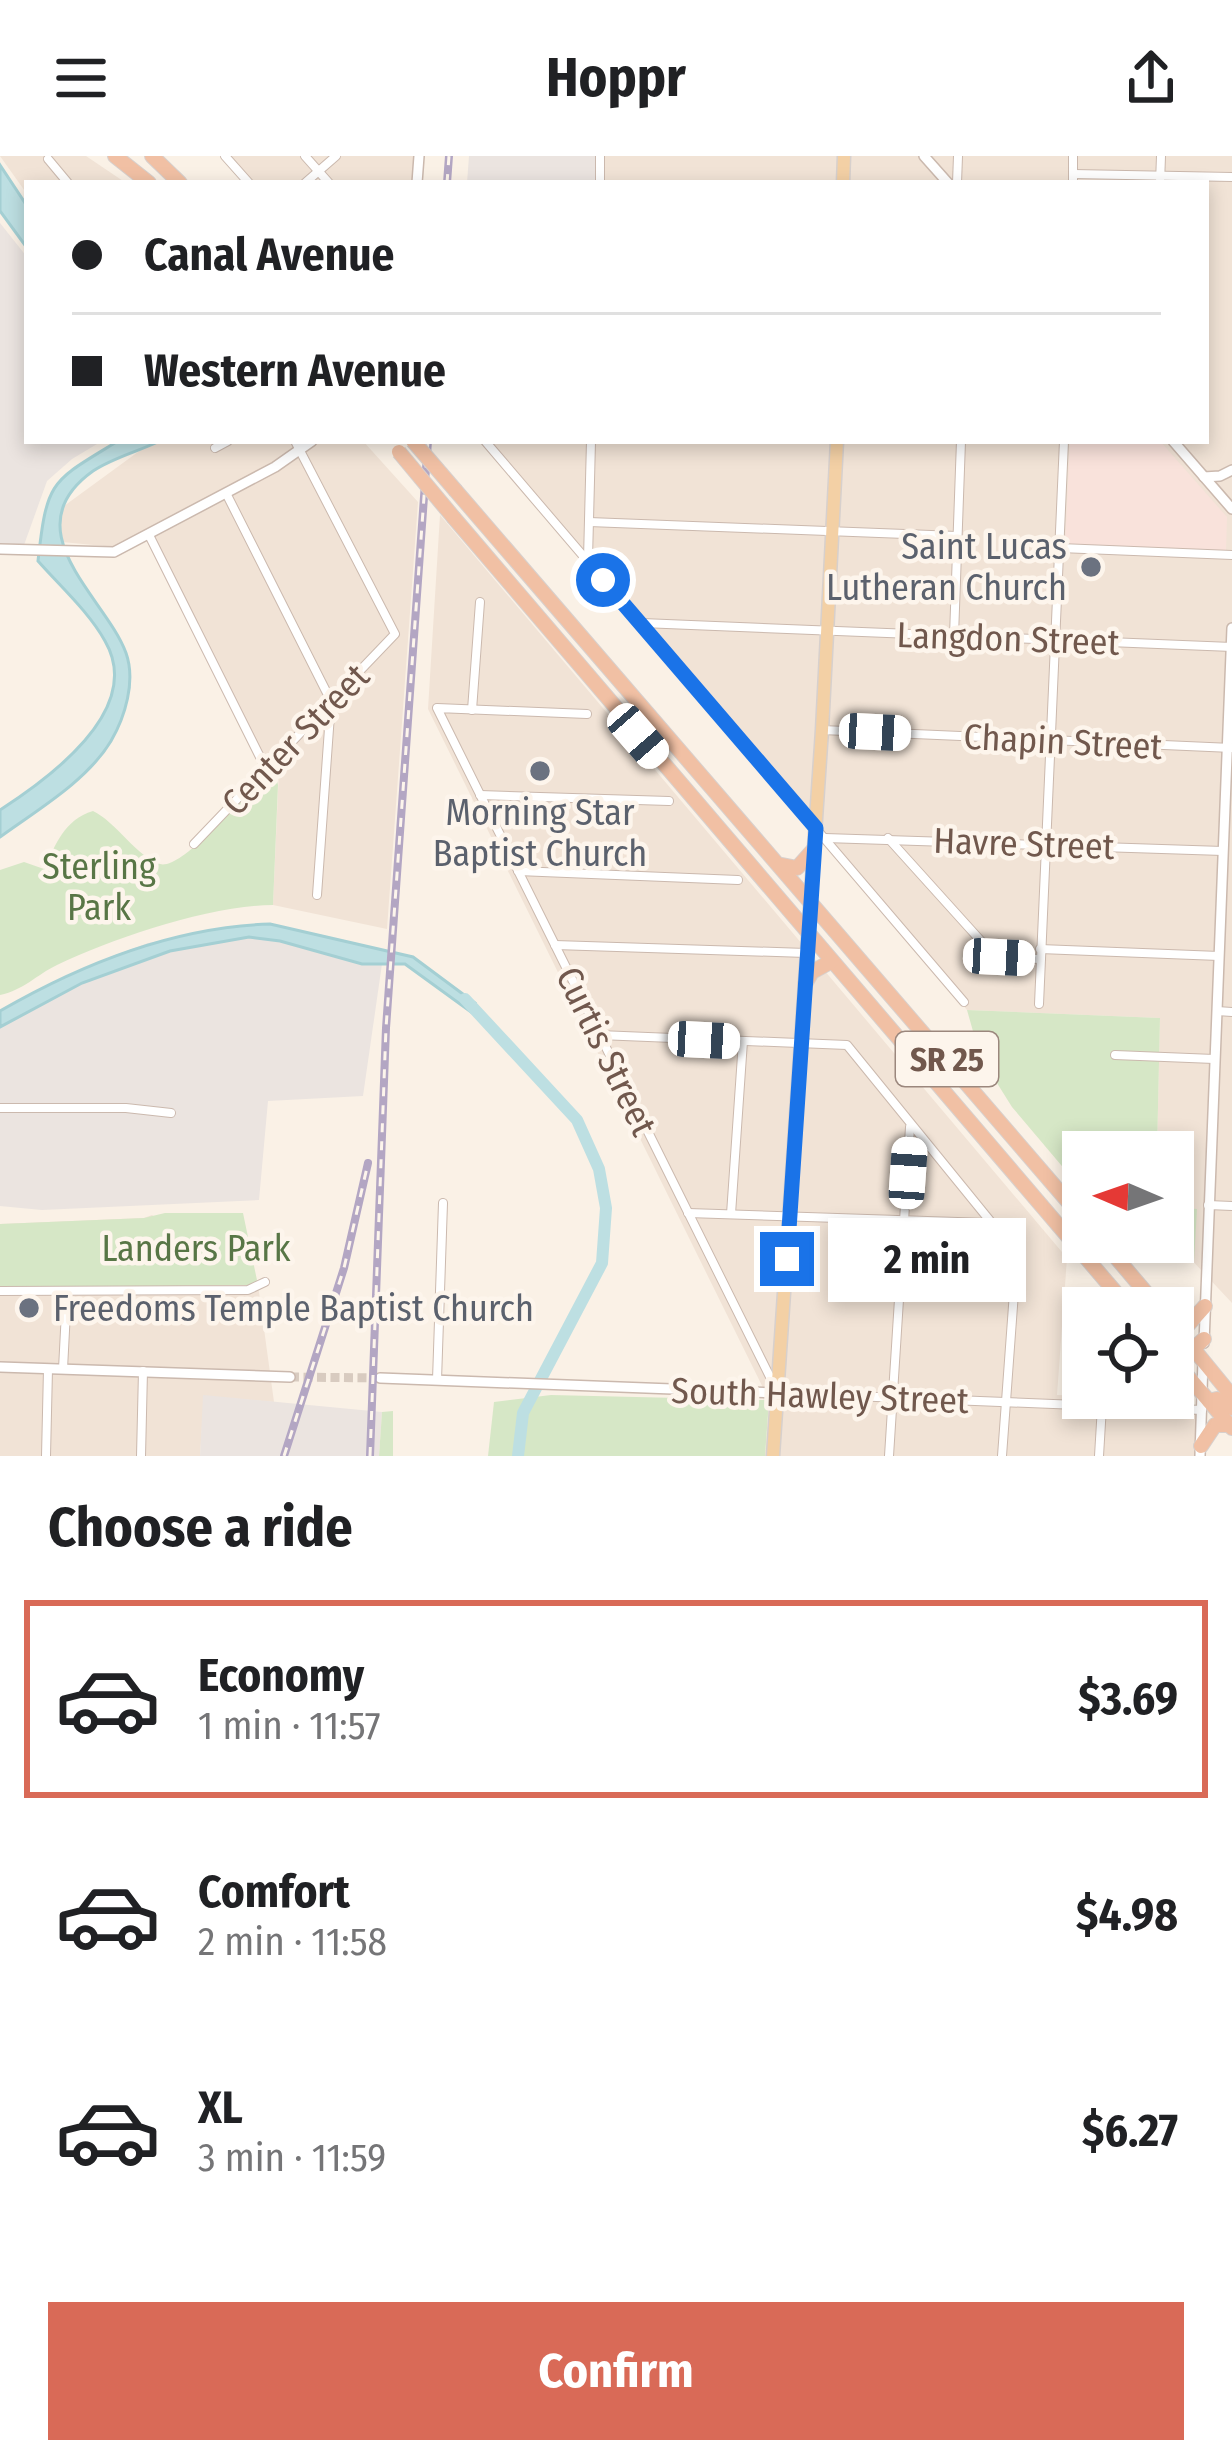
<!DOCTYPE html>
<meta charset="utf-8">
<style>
body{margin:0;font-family:"Fira Sans Condensed",sans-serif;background:#f6f6f6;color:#202124;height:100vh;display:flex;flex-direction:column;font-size:45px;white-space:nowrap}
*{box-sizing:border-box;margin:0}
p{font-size:39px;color:#757577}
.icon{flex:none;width:66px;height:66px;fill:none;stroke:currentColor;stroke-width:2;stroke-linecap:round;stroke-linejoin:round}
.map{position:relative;height:1300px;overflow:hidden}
.panel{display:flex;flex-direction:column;background:#fff;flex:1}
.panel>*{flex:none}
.banner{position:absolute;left:24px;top:24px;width:1185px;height:264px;border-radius:0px;box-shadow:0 6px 18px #0003;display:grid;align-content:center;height:264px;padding:0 48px;background:#fff}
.needle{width:78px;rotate:272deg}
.buttons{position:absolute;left:1062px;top:975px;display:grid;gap:24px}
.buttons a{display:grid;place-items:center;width:132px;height:132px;border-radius:0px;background:#fff;box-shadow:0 6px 18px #0003;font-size:60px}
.end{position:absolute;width:54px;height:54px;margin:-27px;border:15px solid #1a73e8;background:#fff;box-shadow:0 0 0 6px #fff}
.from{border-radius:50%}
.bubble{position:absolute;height:84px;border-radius:0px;background:#fff;box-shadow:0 6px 18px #0003;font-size:39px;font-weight:700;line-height:84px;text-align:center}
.car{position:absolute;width:36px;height:72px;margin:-36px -18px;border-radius:15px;box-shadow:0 0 9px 3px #0007;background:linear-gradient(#fff 24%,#345 0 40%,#fff 0 76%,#345 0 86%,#fff 0)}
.banner b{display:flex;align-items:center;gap:42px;height:114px;font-size:45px}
.banner b+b{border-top:3px solid #e0e0e0}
.banner i{width:30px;height:30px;background:#202124}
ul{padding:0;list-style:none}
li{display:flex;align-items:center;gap:36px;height:198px;margin:0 24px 18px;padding:0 24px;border:6px solid transparent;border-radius:0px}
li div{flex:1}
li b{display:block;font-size:45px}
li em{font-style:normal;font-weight:700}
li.selected{border-color:#d96a57}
li>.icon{width:108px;height:108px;stroke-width:1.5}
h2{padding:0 48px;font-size:54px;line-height:144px}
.cta{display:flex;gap:24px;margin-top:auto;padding:24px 48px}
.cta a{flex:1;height:138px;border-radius:0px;background:#d96a57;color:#fff;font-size:48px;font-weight:700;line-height:138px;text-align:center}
header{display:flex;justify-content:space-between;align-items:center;height:156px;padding:0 48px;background:#fff;font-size:54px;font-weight:700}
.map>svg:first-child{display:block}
.residential{fill:#f1e3d6}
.commercial{fill:#f9e2db}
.industrial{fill:#ebe4e0}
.green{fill:#d6e7c6}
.water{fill:#bddfe2;stroke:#a4cfd3;stroke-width:3}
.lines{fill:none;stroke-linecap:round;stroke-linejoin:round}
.river{stroke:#bddfe2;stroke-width:12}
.tertiary-tunnel{stroke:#d8cbc0;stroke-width:9;stroke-dasharray:9 4.5;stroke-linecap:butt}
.minor-casing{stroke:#cbb9ae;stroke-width:10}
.tertiary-casing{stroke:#cbb9ae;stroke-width:12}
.primary-casing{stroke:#d7d0cd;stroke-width:15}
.trunk-casing{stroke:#d7d0cd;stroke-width:16}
.minor{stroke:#fff;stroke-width:8}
.tertiary{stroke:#fff;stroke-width:9}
.primary{stroke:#f3d0a5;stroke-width:12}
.trunk{stroke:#f1c0a4;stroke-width:14}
.rail-casing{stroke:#b3a6c3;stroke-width:8}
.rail{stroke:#fdf5ec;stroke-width:3;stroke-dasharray:9;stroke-linecap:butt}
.trunk-bridge-casing{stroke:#d7d0cd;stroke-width:16;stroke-linecap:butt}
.trunk-bridge{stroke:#f1c0a4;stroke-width:14}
.route{stroke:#1a73e8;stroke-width:15}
.worship-dot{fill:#6b7280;stroke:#fdf5ec;stroke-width:4.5}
.labels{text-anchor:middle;stroke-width:9;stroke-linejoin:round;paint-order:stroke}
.shield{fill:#fdf5ec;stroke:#9b877d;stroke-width:3}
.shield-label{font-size:33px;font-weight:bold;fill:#71584d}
.worship-label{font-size:36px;fill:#5b616d;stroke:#fdf5ec;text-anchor:end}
.street-label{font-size:36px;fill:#71584d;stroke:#fdf5ec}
.park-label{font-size:36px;fill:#587646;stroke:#fdf5ec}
</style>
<header><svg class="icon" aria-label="menu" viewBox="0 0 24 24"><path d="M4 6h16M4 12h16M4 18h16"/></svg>Hoppr<svg class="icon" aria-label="share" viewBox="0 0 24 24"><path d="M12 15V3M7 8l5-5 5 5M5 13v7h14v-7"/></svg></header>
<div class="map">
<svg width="1232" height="1300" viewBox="0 0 1232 1300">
<rect width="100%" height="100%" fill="#faf1e6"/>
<!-- residential -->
<g class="residential">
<path d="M0,0H86L126,27H27V38Z"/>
<path d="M225,0H419L417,27H250Z"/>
<path d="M595,0H1232V1147L1173,1084V996H1157L1160,862L967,854L591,417L486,285H1206V27H595Z"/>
<path d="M153,285H363L418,346L387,773L273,749L279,613L273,606L266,613L149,373L115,391L62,386L49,361Z"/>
<path d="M440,359L1067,1102L1057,1239L1187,1244L1207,1263L1206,1300H765L769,1244L428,553Z"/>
<path d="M152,1059L258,1129L274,1246L204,1240L200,1300H0V1068L144,1062Z"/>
</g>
<!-- commercial -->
<path class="commercial" d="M1070,285H1160L1227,361L1226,395L1065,390Z"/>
<!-- industrial -->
<g class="industrial">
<path d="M469,0H595V27H467Z"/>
<path d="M0,67L27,101V285H102L72,303L47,325L24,389H0Z"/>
<path d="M271,768L327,780L383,801L363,940L268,945L259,1044L42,1054L0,1050V855L110,801L148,787L244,769Z"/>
<path d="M203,1239L382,1256L379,1300H200Z"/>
</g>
<!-- green -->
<g class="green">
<path d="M273,608L278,629L273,749C210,749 114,782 57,809C36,819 24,834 0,839V714L24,706L44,713C56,688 64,664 93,655C115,665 138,702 160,708C184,715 256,626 273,608Z"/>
<path d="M967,854L1160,862L1157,996H1083V1035L1012,951L980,900Z"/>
<path d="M1173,1051L1197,1053L1194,1106L1176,1088L1169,1107L1136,1098L1126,1086H1173Z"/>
<path d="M165,1057H243L258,1129L0,1132V1068L144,1062Z"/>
<path d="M551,1239L769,1244L765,1300H488L494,1246Z"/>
<path d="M393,1255V1300H379L382,1256Z"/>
</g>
<!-- water -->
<g class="water">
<path d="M0,9L27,50V92L0,55Z"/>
<path d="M118,285H160C139,295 112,302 93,315C10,374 107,443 126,497C136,525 125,561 111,585C87,625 37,654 0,681V654C48,623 145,554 105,485C89,456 60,430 38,405C47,323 51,326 118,285Z"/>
<path d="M270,768L413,801L475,847L471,856L405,808H362L280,785L249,781L170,795L82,827L0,871V855C83,807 174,771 270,768Z"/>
</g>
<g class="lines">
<!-- river -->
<path class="river" d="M465,843L577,964L599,1013L606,1052L602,1107L523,1257L518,1300"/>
<!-- tertiary-tunnel -->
<path class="tertiary-tunnel" d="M290,1221L380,1222"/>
<defs>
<g id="minor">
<path d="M225,0L249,27"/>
<path d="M305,0L329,27"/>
<path d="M48,3L68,27"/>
<path d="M1073,18L1232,21"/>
<path d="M305,27L336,0"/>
<path d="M600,27V0"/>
<path d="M957,27L958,0"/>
<path d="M1073,27V0"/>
<path d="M1160,27L1161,0"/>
<path d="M485,285L964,846"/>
<path d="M215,292L228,285"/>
<path d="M226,337L331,545L317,739"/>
<path d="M589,366L957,380"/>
<path d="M149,379L266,613"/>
<path d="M1060,392L1232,399"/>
<path d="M588,403L591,285"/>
<path d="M642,467L1232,491"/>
<path d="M954,480L961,285"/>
<path d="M472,554L480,446"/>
<path d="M587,558L437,552L778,1237L1202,1254"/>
<path d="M822,574L1232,592"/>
<path d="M480,639L669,645"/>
<path d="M825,682L1223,695"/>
<path d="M888,682L990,795L999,801L1039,803"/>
<path d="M194,688L395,478L295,285"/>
<path d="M518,715L738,724"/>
<path d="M555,789L806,797"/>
<path d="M1040,793L1219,800"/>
<path d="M1039,848L1064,285"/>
<path d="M1217,855L1232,856"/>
<path d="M599,879L847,889L991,1066"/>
<path d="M1115,899L1214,903"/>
<path d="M0,952H126L171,957"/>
<path d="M1208,1049L1232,1050"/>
<path d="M688,1057L1019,1068L1002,1300"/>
<path d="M731,1058L743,885"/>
<path d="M0,1135L248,1134L265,1126"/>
<path d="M63,1213L67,1136"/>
<path d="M437,1224L443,1047"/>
<path d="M46,1300L48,1213"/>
<path d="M141,1300L143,1215"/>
<path d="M889,1300L910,971"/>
<path d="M1099,1300L1102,1250"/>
</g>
<g id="tertiary">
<path d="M924,0L948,27"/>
<path d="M417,27L419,0"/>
<path d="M1173,285L1232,353"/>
<path d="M1204,321L1220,320L1232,314"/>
<path d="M0,393L114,396L275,311L312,285"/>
<path d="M1204,1187L1232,472"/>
<path d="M0,1211L290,1221"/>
<path d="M380,1222L778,1237"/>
<path d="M1200,1300L1203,1203"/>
</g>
<g id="primary">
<path d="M843,27L844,0"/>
<path d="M773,1300L822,574L837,285"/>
</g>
<g id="trunk">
<path d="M115,0L149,27"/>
<path d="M152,0L180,27"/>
<path d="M456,335L1083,1063"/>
<path d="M454,362L1129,1152"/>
<path d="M782,709L797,712L814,693"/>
<path d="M805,828L812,816L832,805"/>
<path d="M1103,1086L1159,1152"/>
<path d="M1173,1165L1188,1169L1205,1150"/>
<path d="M1173,1168L1232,1240"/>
<path d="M1173,1193L1181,1198L1190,1196L1204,1183"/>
<path d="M1173,1203L1232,1272"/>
<path d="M1209,1245L1217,1243L1232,1252"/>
<path d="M1201,1290L1215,1269H1230"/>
</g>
</defs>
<!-- minor casing -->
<use href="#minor" class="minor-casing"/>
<!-- tertiary casing -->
<use href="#tertiary" class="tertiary-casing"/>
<!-- primary casing -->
<use href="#primary" class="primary-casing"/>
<!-- trunk casing -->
<use href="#trunk" class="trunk-casing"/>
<!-- minor -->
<use href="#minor" class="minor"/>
<!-- tertiary -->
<use href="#tertiary" class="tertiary"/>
<!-- primary -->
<use href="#primary" class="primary"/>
<!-- trunk -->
<use href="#trunk" class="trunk"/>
<defs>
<g id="rail">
<path d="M447,27L449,0"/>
<path d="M284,1300L344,1112L368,1007"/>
<path d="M370,1300L386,872L428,285"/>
</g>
</defs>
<!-- rail casing -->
<use href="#rail" class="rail-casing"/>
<!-- rail -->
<use href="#rail" class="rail"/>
<defs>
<g id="trunk-bridge">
<path d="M413,285L456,335"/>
<path d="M399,296L454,362"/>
</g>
</defs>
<!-- trunk-bridge casing -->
<use href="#trunk-bridge" class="trunk-bridge-casing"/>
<!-- trunk-bridge -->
<use href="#trunk-bridge" class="trunk-bridge"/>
</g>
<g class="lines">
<!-- route -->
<path class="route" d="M603,424L816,672L787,1103"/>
</g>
<!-- markers -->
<g class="worship-dot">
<circle cx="1091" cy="411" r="12"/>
<circle cx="540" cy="615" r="12"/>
<circle cx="29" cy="1152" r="12"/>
</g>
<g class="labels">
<!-- shield labels -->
<rect class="shield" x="896" y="876" width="102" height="54" rx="9"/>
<g class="shield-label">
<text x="947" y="915">SR 25</text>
</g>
<!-- worship labels -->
<g class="worship-label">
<text x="1067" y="403">Saint Lucas<tspan x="1067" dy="41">Lutheran Church</tspan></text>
<text x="540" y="669" text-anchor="middle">Morning Star<tspan x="540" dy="41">Baptist Church</tspan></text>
<text x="53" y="1165" text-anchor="start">Freedoms Temple Baptist Church</text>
</g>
<!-- street labels -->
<g class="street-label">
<text transform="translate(1008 482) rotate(2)" y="13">Langdon Street</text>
<text transform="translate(295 583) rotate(-46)" y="13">Center Street</text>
<text transform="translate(1063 585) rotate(3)" y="13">Chapin Street</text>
<text transform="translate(1024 687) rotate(2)" y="13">Havre Street</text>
<text transform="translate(607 895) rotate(64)" y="13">Curtis Street</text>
<text transform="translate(820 1239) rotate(2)" y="13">South Hawley Street</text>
</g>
<!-- park labels -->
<g class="park-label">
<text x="99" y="723">Sterling<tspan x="99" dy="41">Park</tspan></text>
<text x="196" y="1105">Landers Park</text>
</g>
</g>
</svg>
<div class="buttons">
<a><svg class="needle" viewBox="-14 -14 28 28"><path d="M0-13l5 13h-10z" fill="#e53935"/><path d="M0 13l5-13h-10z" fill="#757577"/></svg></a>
<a><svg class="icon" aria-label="locate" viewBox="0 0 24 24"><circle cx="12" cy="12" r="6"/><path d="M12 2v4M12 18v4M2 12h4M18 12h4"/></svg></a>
</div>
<i class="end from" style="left:603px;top:424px"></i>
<i class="end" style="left:787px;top:1103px"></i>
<div class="bubble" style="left:828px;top:1062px;width:198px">2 min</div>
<i class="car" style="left:875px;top:576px;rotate:93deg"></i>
<i class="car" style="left:638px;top:580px;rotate:139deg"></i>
<i class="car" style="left:999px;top:801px;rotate:93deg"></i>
<i class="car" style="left:704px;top:884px;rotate:93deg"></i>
<i class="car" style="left:908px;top:1017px;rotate:4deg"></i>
<div class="banner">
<b><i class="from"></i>Canal Avenue</b>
<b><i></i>Western Avenue</b>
</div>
</div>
<section class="panel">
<h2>Choose a ride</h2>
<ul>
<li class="selected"><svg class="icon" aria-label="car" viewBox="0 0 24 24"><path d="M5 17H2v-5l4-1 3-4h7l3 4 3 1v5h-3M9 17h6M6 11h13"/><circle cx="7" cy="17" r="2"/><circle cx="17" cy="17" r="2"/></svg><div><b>Economy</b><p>1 min · 11:57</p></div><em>$3.69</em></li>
<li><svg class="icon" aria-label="car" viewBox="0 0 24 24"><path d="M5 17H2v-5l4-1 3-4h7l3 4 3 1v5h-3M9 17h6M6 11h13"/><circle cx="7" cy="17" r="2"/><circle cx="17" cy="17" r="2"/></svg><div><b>Comfort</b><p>2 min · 11:58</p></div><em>$4.98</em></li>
<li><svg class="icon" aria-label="car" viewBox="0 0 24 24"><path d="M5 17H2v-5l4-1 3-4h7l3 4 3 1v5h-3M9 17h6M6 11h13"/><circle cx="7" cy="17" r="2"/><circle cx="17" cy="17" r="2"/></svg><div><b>XL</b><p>3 min · 11:59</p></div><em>$6.27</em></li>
</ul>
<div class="cta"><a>Confirm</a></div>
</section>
